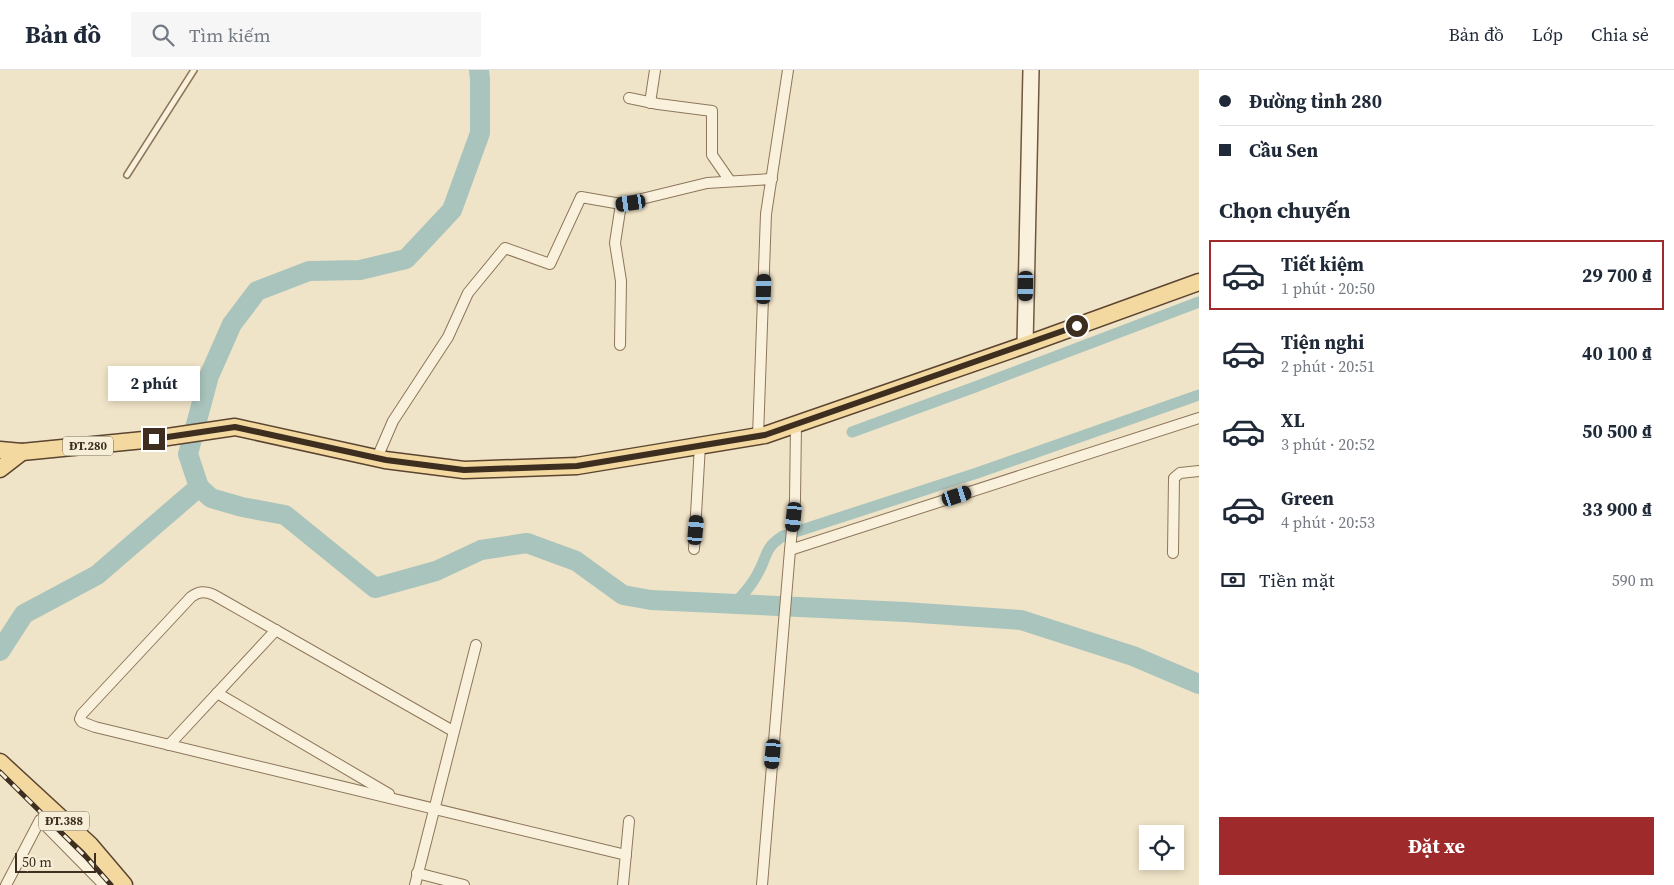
<!DOCTYPE html>
<html lang="vi">
<meta charset="utf-8">
<style>
body{margin:0;font-family:"Source Serif 4",serif;background:#f6f6f7;color:#1f2937;height:100vh;display:flex;flex-direction:column;font-size:19px;white-space:nowrap}
*{box-sizing:border-box;margin:0}
p{font-size:16px;color:#747a83}
.icon{flex:none;width:28px;height:28px;fill:none;stroke:currentColor;stroke-width:2;stroke-linecap:round;stroke-linejoin:round}
.map{position:relative;flex:1;overflow:hidden}
.panel{display:flex;flex-direction:column;background:#fff;width:475px}
.panel>*{flex:none}
.banner{display:grid;align-content:center;height:110px;padding:0 20px;background:#fff}
.tools{position:absolute;left:1139px;top:755px;display:grid;gap:10px}
.tools a{display:grid;place-items:center;width:45px;height:45px;border-radius:0px;background:#fff;box-shadow:0 2px 8px #0003;font-size:25px}
.scale{position:absolute;left:15px;bottom:12px;width:81px;box-sizing:border-box;padding-left:5px;border:2px solid #3d2e20;border-top:0;font-size:14px;line-height:18px;white-space:nowrap;color:#3d2e20;-webkit-text-stroke:4px #f7eed8;paint-order:stroke}
.end{position:absolute;width:22px;height:22px;margin:-11px;border:6px solid #3d2e20;background:#fff;box-shadow:0 0 0 2px #fff}
.from{border-radius:50%}
.bubble{position:absolute;height:35px;border-radius:0px;background:#fff;box-shadow:0 2px 8px #0003;font-size:16px;font-weight:700;line-height:35px;text-align:center}
.car{position:absolute;width:15px;height:30px;margin:-15px -8px;border-radius:6px;box-shadow:0 0 4px 1px #0007;background:linear-gradient(#222 24%,#8ab4d8 0 40%,#222 0 76%,#8ab4d8 0 86%,#222 0)}
.banner b{display:flex;align-items:center;gap:18px;height:48px;font-size:19px}
.banner b+b{border-top:1px solid #e0e1e3}
.banner i{width:12px;height:12px;background:#1f2937}
ul{padding:0;list-style:none}
li{display:flex;align-items:center;gap:15px;height:70px;margin:0 10px 8px;padding:0 10px;border:2px solid transparent;border-radius:0px}
li div{flex:1}
li b{display:block;font-size:19px}
li em{font-style:normal;font-weight:700}
li.on{border-color:#9e2a2b}
li>.icon{width:45px;height:45px;stroke-width:1.5}
h2{padding:0 20px;font-size:22px;line-height:60px}
.pay{display:flex;align-items:center;gap:12px;height:55px;padding:0 20px;font-size:19px}
.pay p{margin-inline-start:auto}
.action{display:flex;gap:10px;margin-top:auto;padding:10px 20px}
.action a{flex:1;height:58px;border-radius:0px;background:#9e2a2b;color:#fff;font-size:20px;font-weight:700;line-height:58px;text-align:center}
header{display:flex;align-items:center;gap:30px;box-sizing:border-box;height:70px;padding:0 25px;background:#fff;border-bottom:1px solid #e0e1e3}
header strong{font-size:24px}
nav{display:flex;gap:28px;margin-inline-start:auto;font-size:18px}
.search{width:350px;height:45px;background:#f6f6f7;display:flex;align-items:center;gap:12px;box-sizing:border-box;padding:0 18px;border-radius:0px;color:#747a83;font-size:19px}
main{display:flex;flex:1;min-height:0}
.map>svg:first-child{display:block}
.lines{fill:none;stroke-linecap:round;stroke-linejoin:round}
.canal{stroke:#a9c4bc;stroke-width:11}
.river{stroke:#a9c4bc;stroke-width:20}
.lane-casing{stroke:#8d765c;stroke-width:8}
.street-casing{stroke:#8d765c;stroke-width:12}
.secondary-casing{stroke:#6f573f;stroke-width:18}
.primary-casing{stroke:#5b4430;stroke-width:19}
.lane{stroke:#faf1dc;stroke-width:5}
.street{stroke:#faf1dc;stroke-width:10}
.secondary{stroke:#faf1dc;stroke-width:15}
.primary{stroke:#f3d9a0;stroke-width:16}
.rail-casing{stroke:#3d2e20;stroke-width:5}
.rail{stroke:#f7eed8;stroke-width:3;stroke-dasharray:9;stroke-linecap:butt}
.route{stroke:#3d2e20;stroke-width:6}
.labels{text-anchor:middle;stroke-width:4;stroke-linejoin:round;paint-order:stroke}
.shield{fill:#f7eed8;stroke:#756857;stroke-width:1}
.shield-label{font-size:12px;font-weight:bold;fill:#3d2e20}
</style>
<header>
<strong>Bản đồ</strong>
<div class="search"><svg class="icon" aria-label="search" viewBox="0 0 24 24"><circle cx="10" cy="10" r="6"/><path d="M15 15l6 6"/></svg>Tìm kiếm</div>
<nav><a>Bản đồ</a><a>Lớp</a><a>Chia sẻ</a></nav>
</header>
<main>
<div class="map">
<svg width="1199" height="815" viewBox="0 0 1199 815">
<rect width="100%" height="100%" fill="#f0e4c8"/>
<g class="lines">
<!-- canal -->
<g class="canal">
<path d="M852,362L975,317L1199,232"/>
<path d="M734,534C743,525 752,515 758,503C768,485 764,478 783,466L977,403L1199,325"/>
</g>
<!-- river -->
<g class="river">
<path d="M479,0L480,9V63L452,140L406,189L360,200L309,201L257,221L232,254L209,306L188,384L199,417L211,428L242,437L285,445L375,518L436,501L481,480L527,473L576,491L623,525L651,530L905,542L1021,550L1133,586L1199,614"/>
<path d="M0,581L24,544L97,505L199,417"/>
</g>
<defs>
<path id="lane" d="M127,105L194,0"/>
<g id="street">
<path d="M629,28L658,34L712,41V85L730,111"/>
<path d="M650,33L655,0"/>
<path d="M620,275L621,211L615,173L621,134"/>
<path d="M796,354L795,430L790,480L1199,348"/>
<path d="M758,366L766,144L788,0"/>
<path d="M377,388L393,351L448,267L468,223L505,178L550,194L581,127L621,134L707,113L772,109"/>
<path d="M694,479L700,375"/>
<path d="M1173,483L1174,408L1180,403L1199,401"/>
<path d="M217,623L389,724"/>
<path d="M453,661L214,525C205,521 199,521 191,527L82,644L80,649L82,652L95,657L626,785"/>
<path d="M169,675L276,560"/>
<path d="M417,803L464,815"/>
<path d="M6,815L40,750L104,815"/>
<path d="M415,815L476,575"/>
<path d="M623,815L629,751"/>
<path d="M762,815L790,480"/>
</g>
<path id="secondary" d="M1025,275L1031,0"/>
<g id="primary">
<path d="M0,380L22,382L154,369L235,357L385,390L464,400L577,396L765,365L1025,275L1199,212"/>
<path d="M0,399L22,382"/>
<path d="M0,692L90,775L124,815"/>
</g>
</defs>
<!-- lane casing -->
<use href="#lane" class="lane-casing"/>
<!-- street casing -->
<use href="#street" class="street-casing"/>
<!-- secondary casing -->
<use href="#secondary" class="secondary-casing"/>
<!-- primary casing -->
<use href="#primary" class="primary-casing"/>
<!-- lane -->
<use href="#lane" class="lane"/>
<!-- street -->
<use href="#street" class="street"/>
<!-- secondary -->
<use href="#secondary" class="secondary"/>
<!-- primary -->
<use href="#primary" class="primary"/>
<defs>
<path id="rail" d="M0,702L87,788L111,815"/>
</defs>
<!-- rail casing -->
<use href="#rail" class="rail-casing"/>
<!-- rail -->
<use href="#rail" class="rail"/>
</g>
<g class="lines">
<!-- route -->
<path class="route" d="M154,369L235,357L386,390L464,400L577,396L765,365L1077,256"/>
</g>
<g class="labels">
<!-- shield labels -->
<g class="shield">
<rect x="63" y="366.5" width="50" height="19" rx="4"/>
<rect x="39" y="741.5" width="50" height="19" rx="4"/>
</g>
<g class="shield-label">
<text x="88" y="380">ĐT.280</text>
<text x="64" y="755">ĐT.388</text>
</g>
</g>
</svg>
<div class="tools">
<a><svg class="icon" aria-label="locate" viewBox="0 0 24 24"><circle cx="12" cy="12" r="6"/><path d="M12 2v4M12 18v4M2 12h4M18 12h4"/></svg></a>
</div>
<div class="scale">50 m</div>
<i class="end from" style="left:1077px;top:256px"></i>
<i class="end" style="left:154px;top:369px"></i>
<div class="bubble" style="left:108px;top:296px;width:92px">2 phút</div>
<i class="car" style="left:631px;top:133px;rotate:262deg"></i>
<i class="car" style="left:1026px;top:216px;rotate:181deg"></i>
<i class="car" style="left:764px;top:219px;rotate:2deg"></i>
<i class="car" style="left:957px;top:426px;rotate:72deg"></i>
<i class="car" style="left:794px;top:447px;rotate:186deg"></i>
<i class="car" style="left:696px;top:460px;rotate:5deg"></i>
<i class="car" style="left:773px;top:684px;rotate:185deg"></i>
</div>
<section class="panel">
<div class="banner">
<b><i class="from"></i>Đường tỉnh 280</b>
<b><i></i>Cầu Sen</b>
</div>
<h2>Chọn chuyến</h2>
<ul>
<li class="on"><svg class="icon" aria-label="car" viewBox="0 0 24 24"><path d="M5 17H2v-5l4-1 3-4h7l3 4 3 1v5h-3M9 17h6M6 11h13"/><circle cx="7" cy="17" r="2"/><circle cx="17" cy="17" r="2"/></svg><div><b>Tiết kiệm</b><p>1 phút · 20:50</p></div><em>29 700 ₫</em></li>
<li><svg class="icon" aria-label="car" viewBox="0 0 24 24"><path d="M5 17H2v-5l4-1 3-4h7l3 4 3 1v5h-3M9 17h6M6 11h13"/><circle cx="7" cy="17" r="2"/><circle cx="17" cy="17" r="2"/></svg><div><b>Tiện nghi</b><p>2 phút · 20:51</p></div><em>40 100 ₫</em></li>
<li><svg class="icon" aria-label="car" viewBox="0 0 24 24"><path d="M5 17H2v-5l4-1 3-4h7l3 4 3 1v5h-3M9 17h6M6 11h13"/><circle cx="7" cy="17" r="2"/><circle cx="17" cy="17" r="2"/></svg><div><b>XL</b><p>3 phút · 20:52</p></div><em>50 500 ₫</em></li>
<li><svg class="icon" aria-label="car" viewBox="0 0 24 24"><path d="M5 17H2v-5l4-1 3-4h7l3 4 3 1v5h-3M9 17h6M6 11h13"/><circle cx="7" cy="17" r="2"/><circle cx="17" cy="17" r="2"/></svg><div><b>Green</b><p>4 phút · 20:53</p></div><em>33 900 ₫</em></li>
</ul>
<div class="pay"><svg class="icon" aria-label="cash" viewBox="0 0 24 24"><path d="M3 7h18v10H3z"/><circle cx="12" cy="12" r="2"/></svg>Tiền mặt<p>590 m</p></div>
<div class="action"><a>Đặt xe</a></div>
</section>
</main>
